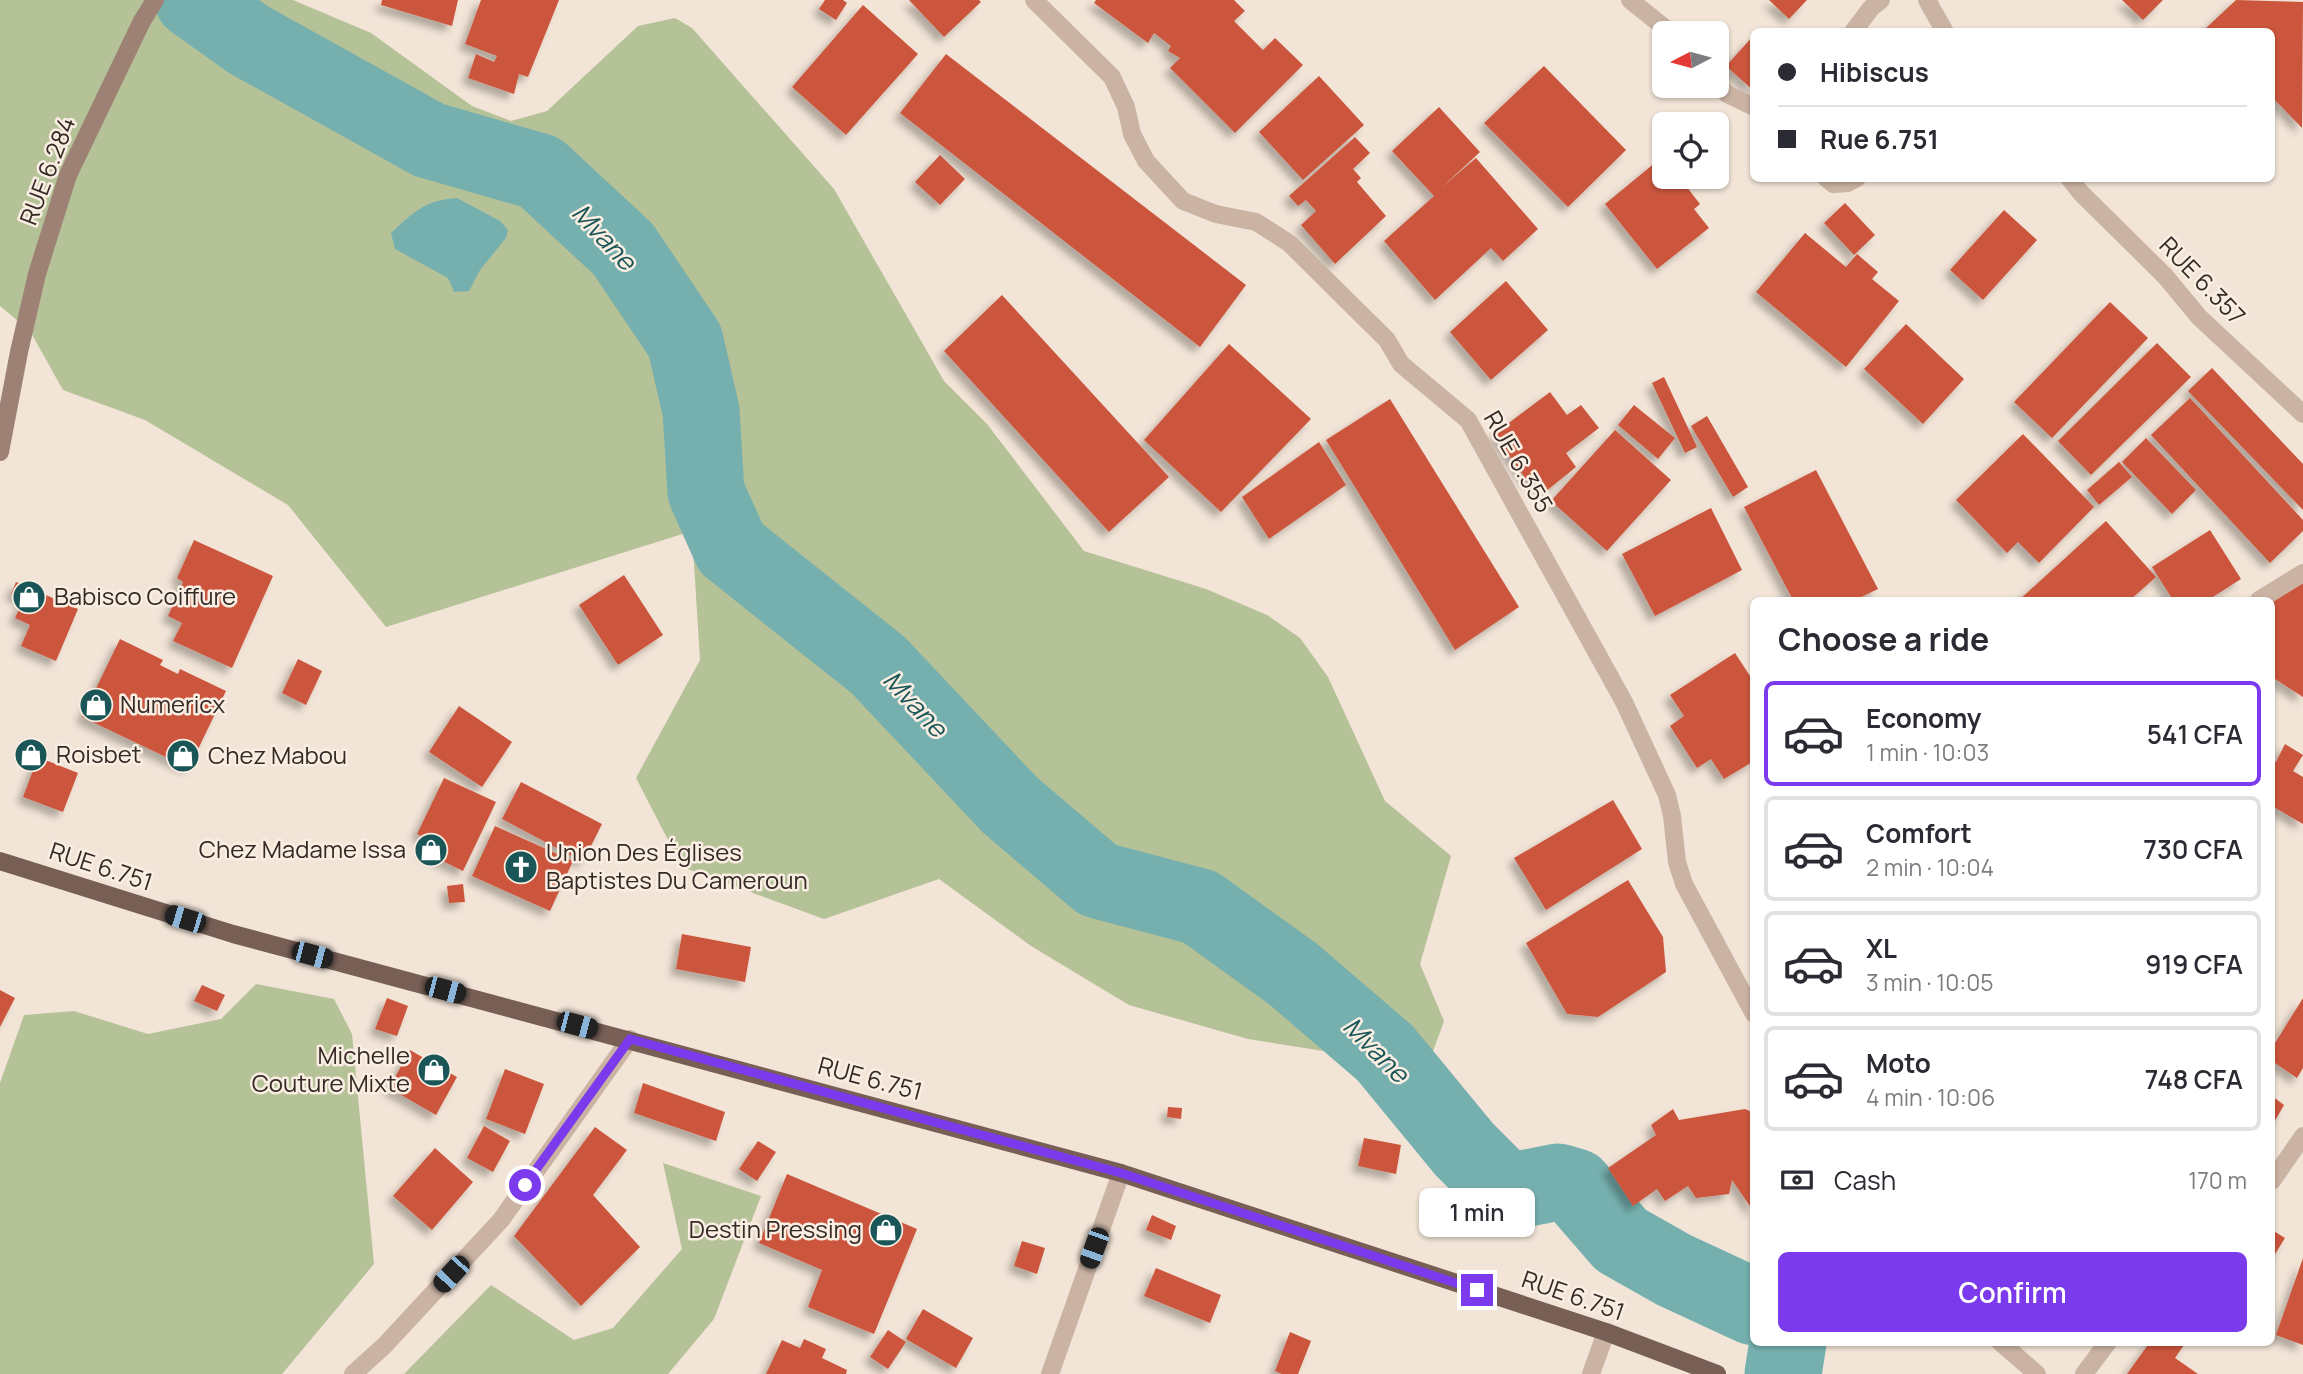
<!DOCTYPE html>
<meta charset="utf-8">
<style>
body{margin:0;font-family:Manrope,sans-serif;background:#f7f7f7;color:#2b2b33;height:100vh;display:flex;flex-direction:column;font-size:26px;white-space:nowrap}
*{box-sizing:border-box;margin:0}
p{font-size:23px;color:#7c7c81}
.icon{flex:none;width:38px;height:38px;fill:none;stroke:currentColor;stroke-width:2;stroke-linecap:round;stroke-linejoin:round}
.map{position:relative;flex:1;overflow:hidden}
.panel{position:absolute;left:1750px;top:597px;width:525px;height:749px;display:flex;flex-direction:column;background:#fff;border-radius:10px;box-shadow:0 2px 5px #0004}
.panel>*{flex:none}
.top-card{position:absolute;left:1750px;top:28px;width:525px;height:154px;border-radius:10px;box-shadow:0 2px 5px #0004;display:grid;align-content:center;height:154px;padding:0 28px;background:#fff}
.needle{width:46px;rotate:264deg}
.buttons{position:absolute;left:1652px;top:21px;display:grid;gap:14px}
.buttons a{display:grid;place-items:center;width:77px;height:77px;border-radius:10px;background:#fff;box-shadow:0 2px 5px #0004;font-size:35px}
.end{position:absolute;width:32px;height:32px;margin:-16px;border:9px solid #7c3aed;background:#fff;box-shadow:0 0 0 4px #fff}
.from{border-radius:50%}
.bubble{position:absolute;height:49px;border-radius:10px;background:#fff;box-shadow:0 2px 5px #0004;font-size:23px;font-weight:600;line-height:49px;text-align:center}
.car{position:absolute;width:21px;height:42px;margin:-21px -10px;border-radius:9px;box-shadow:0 0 5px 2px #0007;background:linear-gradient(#222 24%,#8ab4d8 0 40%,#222 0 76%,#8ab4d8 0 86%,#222 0)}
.top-card b{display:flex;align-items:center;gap:24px;height:66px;font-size:26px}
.top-card b+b{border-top:2px solid #e1e1e2}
.top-card i{width:18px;height:18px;background:#2b2b33}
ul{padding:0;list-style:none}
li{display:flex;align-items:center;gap:21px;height:105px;margin:0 14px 10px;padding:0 14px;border:4px solid #e1e1e2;border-radius:10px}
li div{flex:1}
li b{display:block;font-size:26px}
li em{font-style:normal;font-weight:600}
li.on{border-color:#7c3aed}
li>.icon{width:63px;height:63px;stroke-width:1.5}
h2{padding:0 28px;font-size:32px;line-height:84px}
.pay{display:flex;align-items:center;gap:18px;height:77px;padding:0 28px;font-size:26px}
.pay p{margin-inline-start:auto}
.action{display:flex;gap:14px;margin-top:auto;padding:14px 28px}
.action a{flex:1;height:80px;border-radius:10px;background:#7c3aed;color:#fff;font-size:28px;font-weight:600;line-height:80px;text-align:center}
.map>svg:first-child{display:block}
.green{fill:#b5c197}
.water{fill:#75b0af}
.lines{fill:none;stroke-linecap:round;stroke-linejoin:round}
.river{stroke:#75b0af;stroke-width:77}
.building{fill:#cb573c;filter:url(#shadow)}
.street{stroke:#cab3a3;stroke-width:18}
.secondary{stroke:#9d8174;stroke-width:18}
.primary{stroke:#775f55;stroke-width:18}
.route{stroke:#7c3aed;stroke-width:9}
.labels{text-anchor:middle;stroke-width:5;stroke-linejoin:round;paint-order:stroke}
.street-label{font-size:24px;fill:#352925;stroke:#faeee3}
.poi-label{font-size:24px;fill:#352925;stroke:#faeee3;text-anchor:start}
.water-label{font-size:26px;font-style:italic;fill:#1a5657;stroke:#faeee3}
</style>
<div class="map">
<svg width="2303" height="1374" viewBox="0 0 2303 1374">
<defs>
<filter id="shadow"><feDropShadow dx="-6" dy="6" stdDeviation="3.5" flood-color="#0004"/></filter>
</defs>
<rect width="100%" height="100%" fill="#f2e4d7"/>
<!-- green -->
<g class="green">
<path d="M0,0H293L371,33L472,106L511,121L547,111L638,26L675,18L692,28L834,189L944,381L987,424L1084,551L1206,589L1267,615L1300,638L1328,677L1385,801L1451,856L1420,964L1444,1021L1410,1115L1381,1077L1336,1053L1248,1039L1129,1005L1031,946L939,879L824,919L682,867L636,778L700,660L692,531L386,627L288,505L145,420L63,390L30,331L0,306Z"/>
<path d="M256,984L334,999L352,1034L374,1264L282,1374H0V1083L24,1015L74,1011L148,1034L221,1019Z"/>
<path d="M663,1163L761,1196L714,1319L668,1374H404L491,1285L574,1340L613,1328L682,1249Z"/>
</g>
<!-- water -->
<path class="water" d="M457,198L500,221L508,230L506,238L480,270L469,291L454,292L448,278L395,249L391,233C414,212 425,200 457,198Z"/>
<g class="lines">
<!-- river -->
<g class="river">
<path d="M193,0L249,40L429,140L540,172L623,249L685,341L701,411L706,492L731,548L878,665L1010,805L1098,880L1200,907L1293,974L1385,1053L1464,1149L1507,1192L1558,1182L1575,1187L1621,1240L1674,1270L1754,1307"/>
<path d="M1783,1374L1788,1342"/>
</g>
</g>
<!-- building -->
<g class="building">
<path d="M382,0H458L452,26L381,5Z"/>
<path d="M481,0H559L528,77L519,74L514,94L468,78L476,54L494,62L497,56L465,44Z"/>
<path d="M825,0H843L847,3L836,20L819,9Z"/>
<path d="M909,0H979L981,2L944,37Z"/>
<path d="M1096,0H1234L1245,11L1234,21L1263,50L1275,38L1303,65L1235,133L1170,68L1180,58L1168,51L1171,46L1154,33L1148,43L1094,3Z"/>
<path d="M1769,0H1807L1789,19Z"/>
<path d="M2122,0H2163L2143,20Z"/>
<path d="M2236,0L2303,2L2302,128L2272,97V32H2210L2206,28Z"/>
<path d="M863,5L918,54L846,135L792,87Z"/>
<path d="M1754,35V91L1726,66Z"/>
<path d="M946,54L1246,285L1200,347L900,113Z"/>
<path d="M1544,66L1626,150L1568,207L1484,123Z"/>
<path d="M1319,76L1364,125L1303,180L1259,132Z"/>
<path d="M1439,107L1480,152L1441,188L1476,158L1538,229L1503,261L1491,248L1435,300L1384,241L1434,196L1392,151Z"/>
<path d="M1355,137L1370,153L1353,169L1361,178L1357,182L1386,216L1335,264L1301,225L1316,211L1306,200L1298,206L1289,196Z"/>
<path d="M940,155L965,179L940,205L915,182Z"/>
<path d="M1656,162L1664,172V177L1670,179L1679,177L1700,204L1694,209L1709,228L1657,269L1605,204Z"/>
<path d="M1845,203L1875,235L1854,255L1824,223Z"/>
<path d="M2004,210L2037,240L1983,300L1950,270Z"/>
<path d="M1805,233L1846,267L1857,254L1878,272L1872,279L1899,301L1846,367L1756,292Z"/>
<path d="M1506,281L1548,330L1491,380L1450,332Z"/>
<path d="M1002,295L1169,477L1109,532L944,351Z"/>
<path d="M2110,302L2148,338L2052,438L2014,402Z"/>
<path d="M1906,324L1964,379L1923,424L1864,369Z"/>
<path d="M2157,343L2191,377L2091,475L2058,441Z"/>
<path d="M1229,344L1311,419L1221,512L1144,440Z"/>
<path d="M2212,368L2303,464V510L2188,391Z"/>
<path d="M1664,377L1697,447L1685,453L1652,383Z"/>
<path d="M1550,392L1567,415L1581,405L1599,428L1566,453L1576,467L1545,492L1534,478L1528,482L1494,434Z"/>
<path d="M2190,398L2303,520V531L2270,563L2151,435Z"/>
<path d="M1390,399L1519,607L1455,650L1326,440Z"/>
<path d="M1634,405L1675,438L1658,459L1618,425Z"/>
<path d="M1707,416L1748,487L1733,497L1691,426Z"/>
<path d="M1615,430L1671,480L1607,551L1551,501Z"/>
<path d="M2023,434L2094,507L2039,563L2018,542L2007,553L1956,500Z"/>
<path d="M2146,438L2196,490L2172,514L2122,462Z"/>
<path d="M1319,442L1346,485L1269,539L1242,497Z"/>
<path d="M2119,462L2132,477L2099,505L2087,490Z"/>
<path d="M1816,470L1878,589L1855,600H1793L1744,507Z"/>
<path d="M1711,508L1742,570L1655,616L1622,554Z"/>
<path d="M2106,521L2156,577L2130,600H2019Z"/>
<path d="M2210,530L2241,579L2208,600H2173L2152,567Z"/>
<path d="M194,540L273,576L232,668L173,641L182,623L168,616L183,582L177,578Z"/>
<path d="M624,575L663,635L618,665L579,605Z"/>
<path d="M16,582L78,609L56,661L21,646L30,625L15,618L24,599L11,594Z"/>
<path d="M2303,583V697L2272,677V601Z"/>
<path d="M120,639L163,660L160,665L178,674L180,669L226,691L189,768L82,717Z"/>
<path d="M1735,653L1754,682V761L1724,779L1711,759L1697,768L1670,726L1684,716L1670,695Z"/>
<path d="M298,659L322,671L306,705L282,693Z"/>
<path d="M459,706L512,742L482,787L429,752Z"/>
<path d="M2285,744L2303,755L2293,771L2303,777V824L2272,806V760L2276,762Z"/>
<path d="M38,757L78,773L63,812L23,797Z"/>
<path d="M444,778L496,802L463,871L424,852L430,841L417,834Z"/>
<path d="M521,782L602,824L583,862L502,819Z"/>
<path d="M1613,800L1642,849L1546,910L1514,858Z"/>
<path d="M495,826L573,861L550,911L472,876Z"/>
<path d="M1628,880L1663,937L1666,972L1598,1017L1567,1014L1526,943Z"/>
<path d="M463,884L465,902L449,903L447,886Z"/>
<path d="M682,934L751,947L745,982L676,969Z"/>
<path d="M202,985L225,995L217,1011L194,1001Z"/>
<path d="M0,990L15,998L0,1027Z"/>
<path d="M387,998L408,1006L397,1036L375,1029Z"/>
<path d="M2303,998V1068L2297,1078L2272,1061V1048Z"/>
<path d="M410,1050L457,1077L436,1115L389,1088Z"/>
<path d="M505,1069L544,1084L525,1134L486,1119Z"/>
<path d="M643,1083L725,1112L716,1141L634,1113Z"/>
<path d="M2272,1096L2284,1105L2272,1126Z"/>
<path d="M1168,1107L1182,1108L1181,1119L1167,1117Z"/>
<path d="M1673,1109L1679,1120L1745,1109L1754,1113V1212L1732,1180L1729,1194L1696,1198L1688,1186L1665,1201L1657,1189L1633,1206L1608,1168L1656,1135L1651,1125Z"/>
<path d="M484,1126L510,1141L493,1172L467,1158Z"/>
<path d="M595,1127L627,1150L593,1195L640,1247L581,1306L514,1236Z"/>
<path d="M1364,1138L1401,1145L1396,1174L1358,1166Z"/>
<path d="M758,1141L776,1152L757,1181L739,1169Z"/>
<path d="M435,1148L473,1182L432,1230L393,1196Z"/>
<path d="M787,1174L917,1229L874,1334L808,1307L822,1270L759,1243Z"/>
<path d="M1152,1215L1176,1226L1171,1240L1146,1230Z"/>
<path d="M2272,1230L2285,1238L2272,1259Z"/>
<path d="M1022,1241L1045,1248L1037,1274L1014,1266Z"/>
<path d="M2303,1258V1345L2276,1335Z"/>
<path d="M1156,1268L1221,1295L1210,1323L1144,1296Z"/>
<path d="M923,1309L973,1338L956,1368L906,1339Z"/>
<path d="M888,1330L906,1342L888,1369L870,1357Z"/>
<path d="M1290,1332L1311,1341L1298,1374H1282L1275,1371Z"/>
<path d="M804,1339L826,1349L822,1358L847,1370L846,1374H766L782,1340L800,1348Z"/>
<path d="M2150,1342H2186L2175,1358L2198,1374H2127Z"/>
</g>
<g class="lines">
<!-- street -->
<g class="street">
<path d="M1034,0L1112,77L1126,107L1132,134L1146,161L1183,201L1216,214L1256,222L1289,243L1387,340L1401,364L1468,420L1624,702L1667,795L1672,816L1677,862L1684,884L1754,1014"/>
<path d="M1630,0L1671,33"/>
<path d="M1927,0L1945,32"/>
<path d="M1853,32L1871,8L1881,0"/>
<path d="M1717,84L1727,94L1754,107"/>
<path d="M1826,178L1833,184L1848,183L1857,178"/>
<path d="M2069,178L2081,193L2165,276L2199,317L2303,414"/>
<path d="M2259,600L2303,573"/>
<path d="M2272,1181L2303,1136"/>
<path d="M2000,1342L2037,1374"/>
<path d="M353,1374L384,1346L501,1220L630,1039"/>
<path d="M1050,1374L1121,1173"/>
<path d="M1591,1374L1606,1332"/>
<path d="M2084,1374L2108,1342"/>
</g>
<!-- secondary -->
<path class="secondary" d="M0,452L19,352L37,274L68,175L142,21L155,0"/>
<!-- primary -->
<path class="primary" d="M0,861L233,934L1121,1173L1606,1332L1717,1374"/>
</g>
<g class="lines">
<!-- route -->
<path class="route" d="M525,1185L630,1039L1121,1173L1477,1290"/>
</g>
<!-- icons -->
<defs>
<symbol id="shop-disc" viewBox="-11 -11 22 22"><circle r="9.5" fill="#1a5657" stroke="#faeee3"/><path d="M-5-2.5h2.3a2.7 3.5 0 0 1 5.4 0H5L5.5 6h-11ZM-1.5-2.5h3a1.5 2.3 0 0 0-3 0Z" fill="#fff"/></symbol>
<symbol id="church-disc" viewBox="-11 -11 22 22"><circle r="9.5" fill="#1a5657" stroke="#faeee3"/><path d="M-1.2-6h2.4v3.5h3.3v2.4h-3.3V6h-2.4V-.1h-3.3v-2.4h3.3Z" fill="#fff"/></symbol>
</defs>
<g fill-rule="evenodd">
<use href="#shop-disc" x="10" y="578" width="38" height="38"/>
<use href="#shop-disc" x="77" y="686" width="38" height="38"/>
<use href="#shop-disc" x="12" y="736" width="38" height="38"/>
<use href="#shop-disc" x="164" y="737" width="38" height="38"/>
<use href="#shop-disc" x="412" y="831" width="38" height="38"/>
<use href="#church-disc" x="502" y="848" width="38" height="38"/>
<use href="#shop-disc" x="415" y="1051" width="38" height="38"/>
<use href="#shop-disc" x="867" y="1211" width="38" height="38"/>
</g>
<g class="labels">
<!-- street labels -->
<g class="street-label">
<text transform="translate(48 171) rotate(-69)" y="8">RUE 6.284</text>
<text transform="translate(2202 281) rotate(46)" y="8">RUE 6.357</text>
<text transform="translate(1518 462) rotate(60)" y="8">RUE 6.355</text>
<text transform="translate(101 867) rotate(18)" y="8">RUE 6.751</text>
<text transform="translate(870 1079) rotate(15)" y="8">RUE 6.751</text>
<text transform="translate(1573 1296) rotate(19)" y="8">RUE 6.751</text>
</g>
<!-- poi labels -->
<g class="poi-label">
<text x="54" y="605">Babisco Coiffure</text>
<text x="120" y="713">Numericx</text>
<text x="56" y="763">Roisbet</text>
<text x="208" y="764">Chez Mabou</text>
<text x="406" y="858" text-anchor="end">Chez Madame Issa</text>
<text x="546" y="861">Union Des Églises<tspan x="546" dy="28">Baptistes Du Cameroun</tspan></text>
<text x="410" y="1064" text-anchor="end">Michelle<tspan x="410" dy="28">Couture Mixte</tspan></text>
<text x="862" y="1238" text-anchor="end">Destin Pressing</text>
</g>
<!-- water labels -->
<g class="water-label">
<text transform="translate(604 237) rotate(47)" y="9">Mvane</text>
<text transform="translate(915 704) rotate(47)" y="9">Mvane</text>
<text transform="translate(1376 1050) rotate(45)" y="9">Mvane</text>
</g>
</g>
</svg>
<div class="buttons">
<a><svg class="needle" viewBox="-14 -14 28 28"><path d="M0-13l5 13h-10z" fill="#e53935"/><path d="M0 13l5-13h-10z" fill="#7c7c81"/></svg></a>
<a><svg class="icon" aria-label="locate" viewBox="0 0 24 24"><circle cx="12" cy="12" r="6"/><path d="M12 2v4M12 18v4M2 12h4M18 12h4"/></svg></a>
</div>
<i class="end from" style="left:525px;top:1185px"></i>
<i class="end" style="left:1477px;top:1290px"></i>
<div class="bubble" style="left:1419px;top:1188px;width:116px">1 min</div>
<i class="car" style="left:185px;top:919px;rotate:287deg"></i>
<i class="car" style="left:312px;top:955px;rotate:105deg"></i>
<i class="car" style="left:445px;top:990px;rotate:105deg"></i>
<i class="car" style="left:577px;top:1025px;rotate:105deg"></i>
<i class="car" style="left:1094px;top:1248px;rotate:200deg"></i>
<i class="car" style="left:451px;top:1274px;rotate:223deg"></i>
<div class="top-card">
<b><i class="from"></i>Hibiscus</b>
<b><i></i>Rue 6.751</b>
</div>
<section class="panel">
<h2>Choose a ride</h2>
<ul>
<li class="on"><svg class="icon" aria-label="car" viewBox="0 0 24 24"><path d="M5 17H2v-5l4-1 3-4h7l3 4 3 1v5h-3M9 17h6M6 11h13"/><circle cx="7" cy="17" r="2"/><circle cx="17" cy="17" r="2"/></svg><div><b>Economy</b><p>1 min · 10:03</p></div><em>541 CFA</em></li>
<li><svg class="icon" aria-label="car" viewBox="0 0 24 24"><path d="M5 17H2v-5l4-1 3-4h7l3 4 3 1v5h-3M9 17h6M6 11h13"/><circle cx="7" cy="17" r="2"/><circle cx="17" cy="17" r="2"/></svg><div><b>Comfort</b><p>2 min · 10:04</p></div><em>730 CFA</em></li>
<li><svg class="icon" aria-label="car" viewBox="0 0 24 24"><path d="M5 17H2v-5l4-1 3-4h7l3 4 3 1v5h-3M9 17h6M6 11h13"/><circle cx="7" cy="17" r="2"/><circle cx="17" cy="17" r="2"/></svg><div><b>XL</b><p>3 min · 10:05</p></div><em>919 CFA</em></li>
<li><svg class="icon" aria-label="car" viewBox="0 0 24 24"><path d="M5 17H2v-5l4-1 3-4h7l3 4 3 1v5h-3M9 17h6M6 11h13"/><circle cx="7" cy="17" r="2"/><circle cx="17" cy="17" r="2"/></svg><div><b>Moto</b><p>4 min · 10:06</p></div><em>748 CFA</em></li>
</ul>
<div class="pay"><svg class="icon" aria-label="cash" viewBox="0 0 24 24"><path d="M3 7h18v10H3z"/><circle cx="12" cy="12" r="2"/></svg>Cash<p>170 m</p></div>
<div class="action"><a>Confirm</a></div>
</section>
</div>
